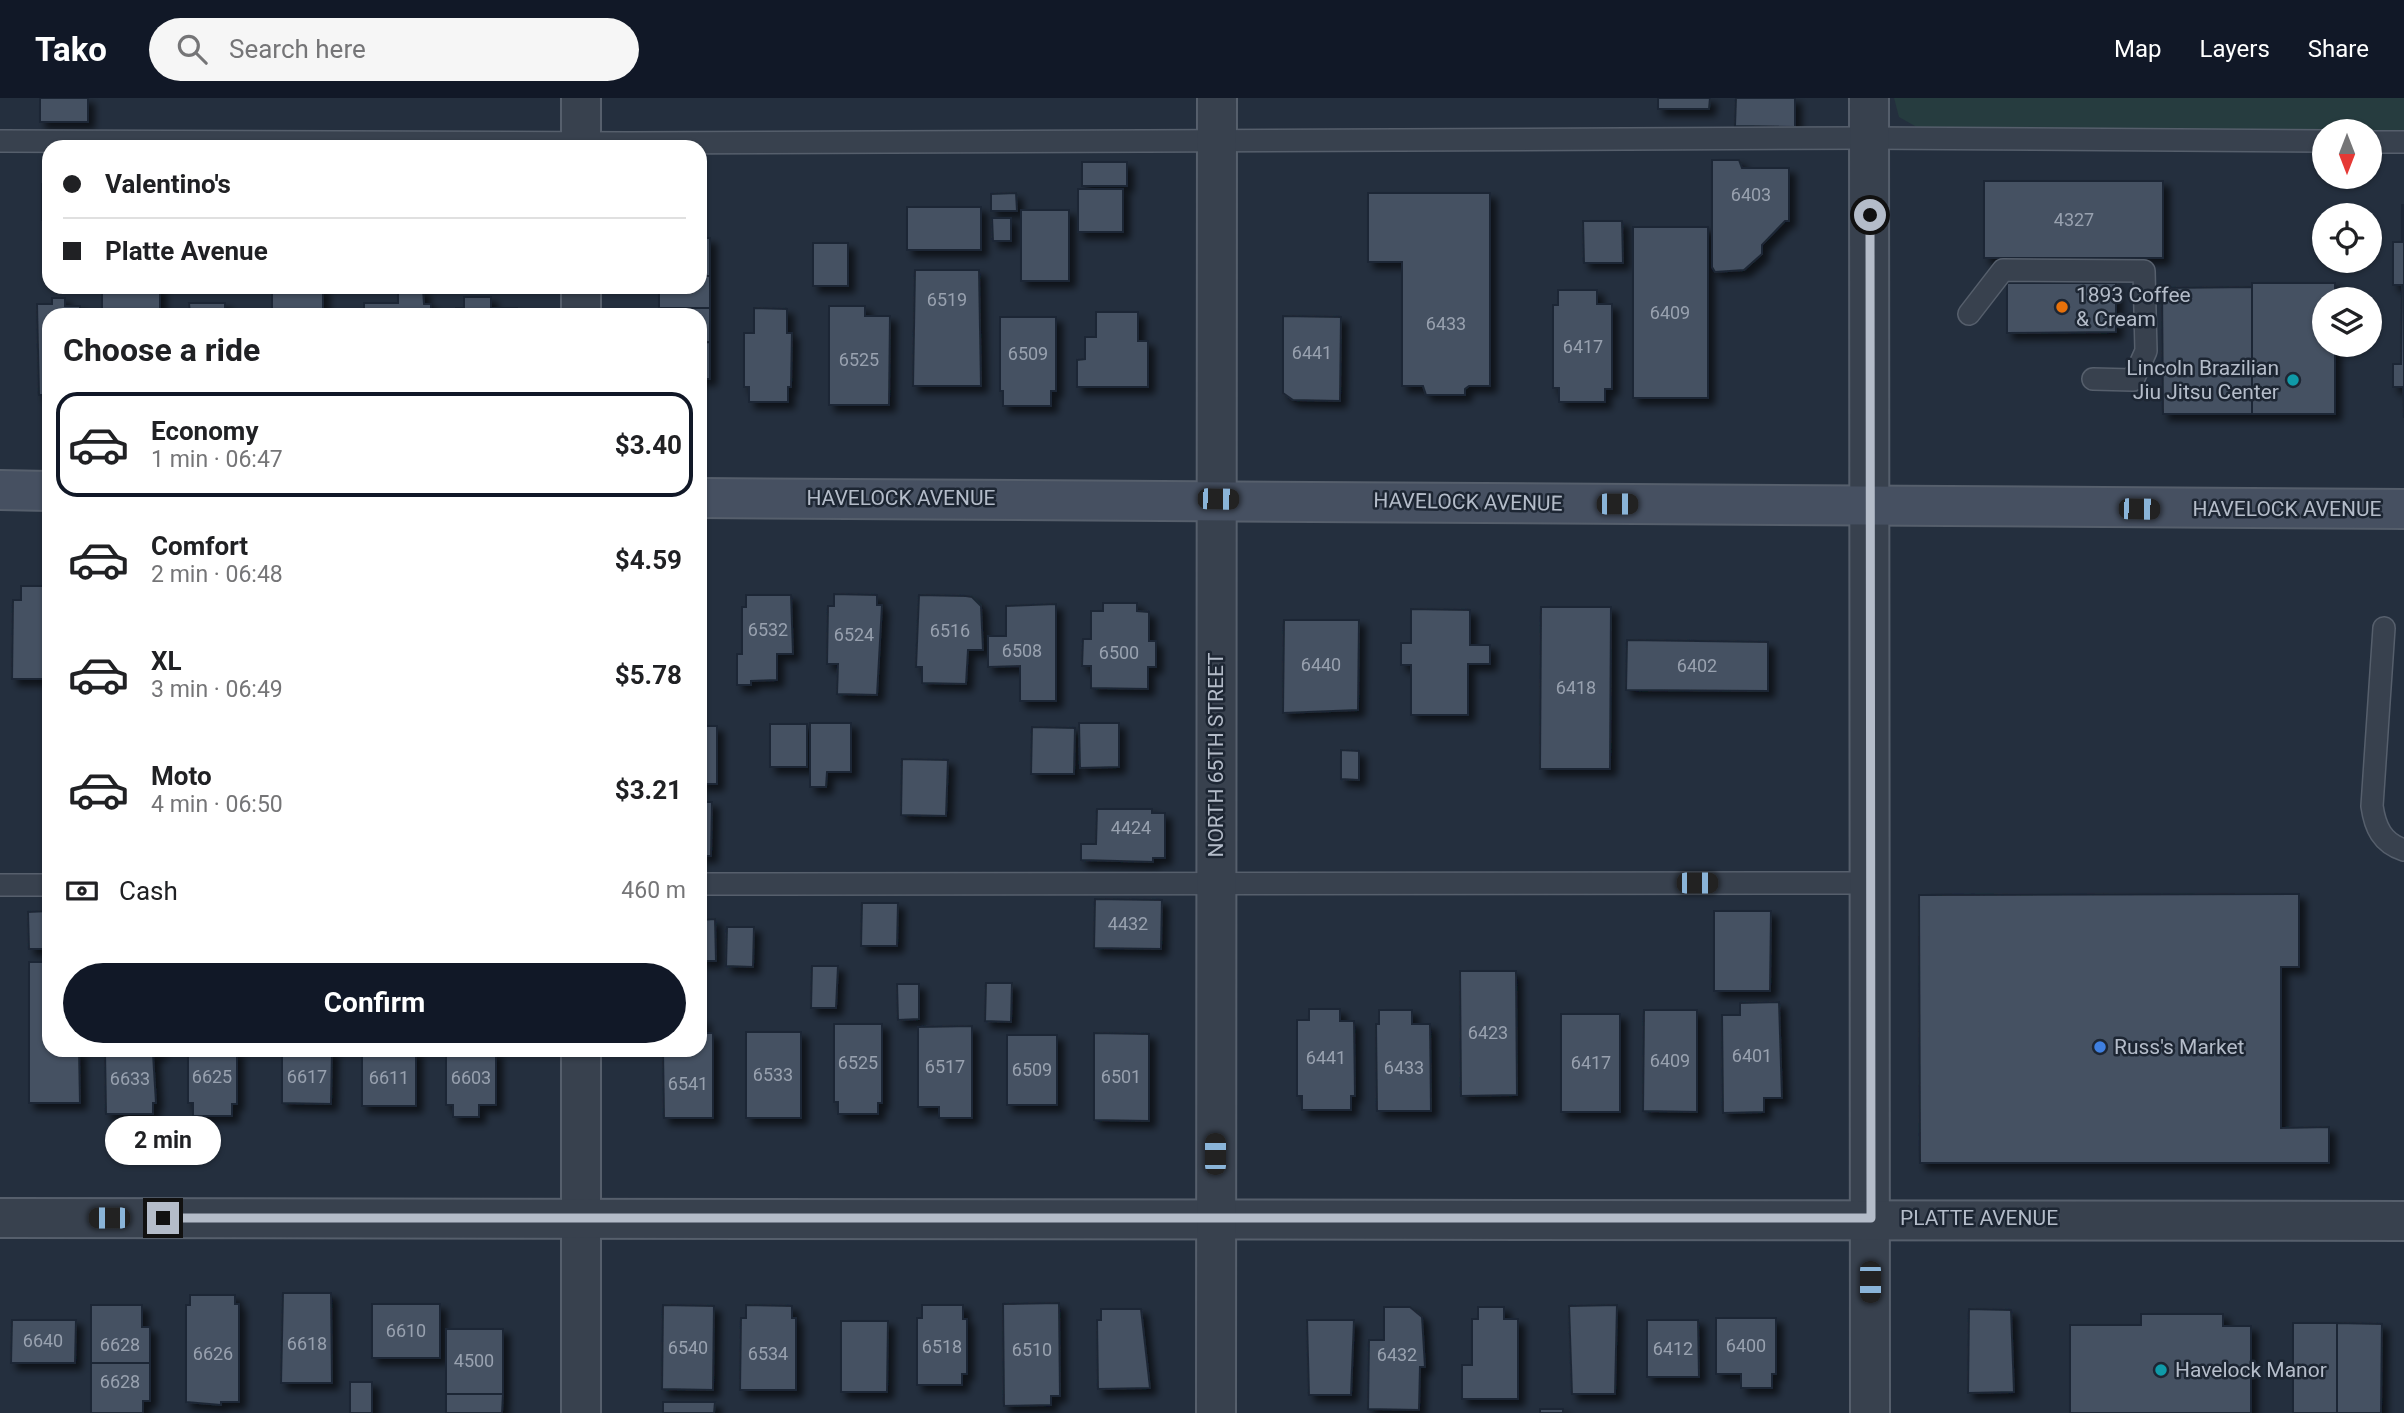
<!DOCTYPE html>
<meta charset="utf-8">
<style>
body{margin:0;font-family:Roboto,sans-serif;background:#f6f6f6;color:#202124;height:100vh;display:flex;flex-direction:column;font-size:26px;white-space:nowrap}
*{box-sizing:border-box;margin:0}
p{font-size:23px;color:#757577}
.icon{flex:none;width:38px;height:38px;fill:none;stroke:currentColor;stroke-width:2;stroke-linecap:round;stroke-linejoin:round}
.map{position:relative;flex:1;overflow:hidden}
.sheet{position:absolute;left:42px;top:210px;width:665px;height:749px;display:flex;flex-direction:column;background:#fff;border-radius:21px;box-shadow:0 2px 5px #0004}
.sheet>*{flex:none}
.top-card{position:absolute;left:42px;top:42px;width:665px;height:154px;border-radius:21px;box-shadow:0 2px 5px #0004;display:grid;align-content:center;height:154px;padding:0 21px;background:#fff}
.needle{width:46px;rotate:180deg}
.buttons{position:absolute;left:2312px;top:21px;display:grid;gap:14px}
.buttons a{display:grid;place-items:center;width:70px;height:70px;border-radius:50%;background:#fff;box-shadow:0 2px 5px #0004;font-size:35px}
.end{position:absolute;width:32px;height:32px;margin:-16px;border:9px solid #b4bcc9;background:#111;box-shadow:0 0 0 4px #111}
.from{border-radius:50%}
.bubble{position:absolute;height:49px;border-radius:24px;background:#fff;box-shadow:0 2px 5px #0004;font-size:23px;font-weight:700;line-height:49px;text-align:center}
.car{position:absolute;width:21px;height:42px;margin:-21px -10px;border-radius:9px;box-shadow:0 0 5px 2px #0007;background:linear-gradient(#222 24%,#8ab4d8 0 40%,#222 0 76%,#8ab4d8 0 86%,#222 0)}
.top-card b{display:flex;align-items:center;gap:24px;height:66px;font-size:26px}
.top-card b+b{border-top:2px solid #e0e0e0}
.top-card i{width:18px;height:18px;background:#202124}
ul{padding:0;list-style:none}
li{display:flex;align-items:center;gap:21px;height:105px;margin:0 14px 10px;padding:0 7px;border:4px solid transparent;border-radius:21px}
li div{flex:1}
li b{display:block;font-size:26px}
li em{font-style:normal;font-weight:700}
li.active{border-color:#111827}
li>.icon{width:63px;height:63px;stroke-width:1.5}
h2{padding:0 21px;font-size:32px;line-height:84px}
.pay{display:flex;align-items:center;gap:18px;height:77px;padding:0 21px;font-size:26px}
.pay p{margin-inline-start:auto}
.cta{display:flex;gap:14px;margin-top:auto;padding:14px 21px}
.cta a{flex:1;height:80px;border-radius:42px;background:#111827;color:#fff;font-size:28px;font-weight:700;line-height:80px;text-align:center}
header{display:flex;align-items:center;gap:42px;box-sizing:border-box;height:98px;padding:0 35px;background:#111827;color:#fff}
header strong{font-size:33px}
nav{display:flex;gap:38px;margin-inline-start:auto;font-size:24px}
.search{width:490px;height:63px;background:#f6f6f6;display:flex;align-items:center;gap:18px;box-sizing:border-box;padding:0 24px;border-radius:38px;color:#757577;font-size:26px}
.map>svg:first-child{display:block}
.green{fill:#263c3f}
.building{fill:#455162;stroke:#1f2835;stroke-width:2;filter:url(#shadow)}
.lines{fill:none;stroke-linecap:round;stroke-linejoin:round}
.service-casing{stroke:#565f6c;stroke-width:24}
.minor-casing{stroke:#565f6c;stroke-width:42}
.tertiary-casing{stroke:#565f6c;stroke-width:42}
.secondary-casing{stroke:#565f6c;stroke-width:42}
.service{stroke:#38414e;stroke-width:21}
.minor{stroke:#38414e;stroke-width:38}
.tertiary{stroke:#38414e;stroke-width:38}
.secondary{stroke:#465061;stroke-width:38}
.route{stroke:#b4bcc9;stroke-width:9}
.food-dot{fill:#e8710a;stroke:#1d2633;stroke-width:2.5}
.culture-dot{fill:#0f9aa8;stroke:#1d2633;stroke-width:2.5}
.shop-dot{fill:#3f7fe0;stroke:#1d2633;stroke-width:2.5}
.labels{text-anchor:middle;stroke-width:5;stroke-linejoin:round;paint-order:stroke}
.number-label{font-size:18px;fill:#98a1af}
.poi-label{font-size:21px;fill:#b4bcc9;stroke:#1d2633;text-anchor:start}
.street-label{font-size:21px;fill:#b4bcc9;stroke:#1d2633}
</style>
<header>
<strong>Tako</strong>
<div class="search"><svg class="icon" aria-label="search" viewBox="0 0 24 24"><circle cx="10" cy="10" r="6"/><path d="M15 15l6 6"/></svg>Search here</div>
<nav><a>Map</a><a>Layers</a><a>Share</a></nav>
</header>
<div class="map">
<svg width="2404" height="1315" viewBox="0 0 2404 1315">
<defs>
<filter id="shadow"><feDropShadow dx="6" dy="6" stdDeviation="3.5" flood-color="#0009"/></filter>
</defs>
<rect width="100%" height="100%" fill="#242f3e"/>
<!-- green -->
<path class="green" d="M1894,0H2404V33L1922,32L1899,19Z"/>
<!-- building -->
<g class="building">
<rect x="40" y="0" width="48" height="24"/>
<path d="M1658,0H1710L1709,11H1658Z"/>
<path d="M1736,0H1795V29L1735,28Z"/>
<path d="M1712,62H1739L1742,70H1789V123H1785L1762,147V156L1744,172L1715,174L1712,169Z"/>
<rect x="1082" y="64" width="45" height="24"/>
<rect x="1984" y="83" width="179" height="77"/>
<rect x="42" y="86" width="7" height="36"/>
<rect x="1078" y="91" width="45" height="43"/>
<path d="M1016,95L1017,113H991V96Z"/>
<path d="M1368,95H1490V288H1469L1465,291V297H1426L1423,288H1402V164H1368Z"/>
<path d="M2402,107H2404V320L2403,289H2393V266H2401L2402,187H2393V144H2402Z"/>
<rect x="907" y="109" width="74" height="43"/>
<rect x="1021" y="112" width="48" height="71"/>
<path d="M992,120H1011V143H993Z"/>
<path d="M1583,123H1622L1623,165H1584Z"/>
<rect x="1633" y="129" width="75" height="171"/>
<rect x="700" y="140" width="10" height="38"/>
<rect x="813" y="145" width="35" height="43"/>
<path d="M915,172H979L981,288H913Z"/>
<path d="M700,178H710V210H659V189H700Z"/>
<path d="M2007,185H2116V234L2007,235Z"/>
<path d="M2252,185H2335V201H2324V247H2335V316H2252Z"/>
<rect x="102" y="189" width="58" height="28"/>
<rect x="272" y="189" width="51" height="28"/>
<path d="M2252,189V316H2163L2162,190Z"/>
<path d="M423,191L424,206H431V217H364V205H398V192Z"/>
<path d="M1558,192H1597V206H1612V291H1605V304H1559V290H1553V207H1558Z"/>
<path d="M464,199H491V210H517V217H456V210H464Z"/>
<path d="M52,200H65V208H80V217H49V297H39L37,206H52Z"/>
<path d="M189,205H225V217H190Z"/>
<path d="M829,208H865V218H890L889,307H829Z"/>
<path d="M659,210H710V244L700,245V217H659Z"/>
<path d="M754,210L787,211V235H792L791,289H788V304H749V289H744V235H754Z"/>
<path d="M1096,214H1138V243H1148V289H1077V262L1085,261V239H1096Z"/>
<path d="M1283,218L1341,219L1340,303L1293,302L1283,295Z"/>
<path d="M1000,219H1056V293H1051V308H1003V293H1000Z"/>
<path d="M710,244V281H700V245Z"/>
<path d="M21,488H49V581H12L13,502H21Z"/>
<path d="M834,496L877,497V507H882L877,597L837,596L838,566H827L828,508H834Z"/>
<path d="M746,497H791L793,556H777V582L751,583V587H737V556H742V509H746Z"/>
<path d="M919,497L966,498L972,499L981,508L983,552H968L966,586L922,585V569H916Z"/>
<path d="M1103,505H1137V513L1149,514V543H1156V569H1148V591L1091,590V568H1082L1083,541H1091V513H1103Z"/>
<path d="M1056,506V603H1020V568L988,569V538H1006V508Z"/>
<path d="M1541,509H1611L1610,671H1540Z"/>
<path d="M1411,511L1470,512V547H1490V566H1468V617H1411V567H1401V545H1411Z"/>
<path d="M1284,522H1359L1358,612L1283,615Z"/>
<path d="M1627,542L1768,544V593L1626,592Z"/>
<path d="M810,625H851V674H827L826,689H810Z"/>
<path d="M1079,625H1119V669L1080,670Z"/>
<rect x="770" y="626" width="37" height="43"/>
<rect x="700" y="628" width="17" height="58"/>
<path d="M1032,629L1075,630L1074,676H1031Z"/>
<path d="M1341,652L1359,653V682L1341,681Z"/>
<path d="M902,661L948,662L946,718L901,717Z"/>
<path d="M700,704H712L711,758H700Z"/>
<path d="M1097,711H1152V715H1165V760H1153V764L1081,762V746H1096Z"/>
<path d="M2299,796V869H2281V1030L2329,1029V1065H1920L1919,797Z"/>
<path d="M1095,801L1162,802L1161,851L1094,850Z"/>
<path d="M862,805H898L897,848H861Z"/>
<path d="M49,813V851H29L28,814Z"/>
<path d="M1714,813H1771L1770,893H1714Z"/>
<path d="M715,821L716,863H700V822Z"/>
<path d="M727,829H754L753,869L726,868Z"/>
<path d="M29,864H49V952H79L80,1005H29Z"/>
<path d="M812,868H838L836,910H811Z"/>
<path d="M1460,873H1516L1517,997L1461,998Z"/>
<path d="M986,885H1012L1011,924L985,923Z"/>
<path d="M897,886H919V921L898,922Z"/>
<path d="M1779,904L1782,1000H1764V1014L1723,1015L1722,917H1740V905Z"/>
<path d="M1309,911H1340V923H1354L1355,998H1351V1012H1302V998H1297V922H1309Z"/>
<path d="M1379,912H1412V926H1430L1431,1013H1377L1376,926H1379Z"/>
<path d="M1644,912H1697V1014L1643,1013Z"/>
<rect x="1561" y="916" width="59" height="98"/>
<path d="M700,921H704V935H713V1020H664L663,952H700Z"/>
<path d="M834,926H882V1005H878V1016H838V1004H834Z"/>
<path d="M972,928V1020H939V1009H918V929Z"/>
<rect x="746" y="934" width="55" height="86"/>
<path d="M1094,935L1149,936V1023L1094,1022Z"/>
<rect x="1007" y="937" width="50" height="70"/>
<path d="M105,952H160V956H153L156,1005H153V1016H106Z"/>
<path d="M188,952H237V1006H232V1018H193V1005H188Z"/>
<path d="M282,952H332L331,1006L282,1005Z"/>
<rect x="362" y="952" width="54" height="56"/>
<path d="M446,953H496V1007H479V1019H453V1007H446Z"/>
<path d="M283,1195H331L332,1285H281Z"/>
<path d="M190,1197H235V1206H239V1304H221V1307L186,1304V1207H190Z"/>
<path d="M1059,1205L1060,1298H1051V1307L1004,1308L1003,1206Z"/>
<rect x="372" y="1206" width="68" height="54"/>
<path d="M91,1207H142V1229H150V1265H91Z"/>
<path d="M663,1207L714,1208L713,1292L662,1291Z"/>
<path d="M746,1207L792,1208V1220H796V1292H740L741,1220H746Z"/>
<path d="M922,1207H963V1221H967V1276H962V1287H917V1220H922Z"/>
<path d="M1617,1207L1615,1296H1572L1569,1208Z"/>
<path d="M1384,1209H1410L1422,1219L1425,1269H1420L1419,1312L1368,1311L1369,1242H1384Z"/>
<path d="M1478,1209H1504V1221H1518V1301H1462V1267H1472V1221H1478Z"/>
<path d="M1101,1211H1141L1150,1290L1098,1291L1097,1222H1101Z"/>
<path d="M1969,1211L2011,1212L2014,1294L1968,1295Z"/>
<path d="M2141,1216H2223V1228H2251V1315H2070V1227H2141Z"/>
<path d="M1716,1220H1776V1276H1772V1290H1741V1276H1716Z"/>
<path d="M12,1222H76L75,1265H11Z"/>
<path d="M1307,1222H1354L1351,1297H1309Z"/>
<path d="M1647,1222H1698L1699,1279H1647Z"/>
<path d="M841,1223H888L887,1294H841Z"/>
<rect x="2293" y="1225" width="44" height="90"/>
<path d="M2337,1225L2382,1226L2381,1315H2337Z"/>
<rect x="446" y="1231" width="57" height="65"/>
<path d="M91,1265H150V1303H143V1315H91Z"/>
<rect x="350" y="1284" width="22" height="31"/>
<path d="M446,1296H503L502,1315H446Z"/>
<path d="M663,1304H715L714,1315H663Z"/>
<rect x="1540" y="1311" width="23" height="4"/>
</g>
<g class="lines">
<defs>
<g id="service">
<path d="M0,43L628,45L1869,40L2324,43"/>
<path d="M2370,44H2404"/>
<path d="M1969,216L2003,172L2144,173L2146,253L2133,282L2093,281"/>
<path d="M2384,530L2372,708C2375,729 2382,745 2404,752"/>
<path d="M700,786L1870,785"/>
<path d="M0,787H49"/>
</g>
<g id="minor">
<path d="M1869,0L1870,1315"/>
<path d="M581,952V1315"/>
<path d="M0,1120L2404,1123"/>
<path d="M1216,1315L1217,0"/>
</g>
<g id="tertiary">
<path d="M581,49V0"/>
<path d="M581,189V217"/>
</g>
<g id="secondary">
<path d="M0,392L49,393"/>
<path d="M700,400L2404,411"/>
</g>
</defs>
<!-- service casing -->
<use href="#service" class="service-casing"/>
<!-- minor casing -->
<use href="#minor" class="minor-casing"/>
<!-- tertiary casing -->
<use href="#tertiary" class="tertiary-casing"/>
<!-- secondary casing -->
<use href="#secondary" class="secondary-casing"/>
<!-- service -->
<use href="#service" class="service"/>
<!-- minor -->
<use href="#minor" class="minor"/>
<!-- tertiary -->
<use href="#tertiary" class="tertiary"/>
<!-- secondary -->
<use href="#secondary" class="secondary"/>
</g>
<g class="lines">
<!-- route -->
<path class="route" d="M163,1120H1871L1870,117"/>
</g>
<!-- markers -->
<circle class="food-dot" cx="2062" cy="209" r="7"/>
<g class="culture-dot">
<circle cx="2293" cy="282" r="7"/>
<circle cx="2161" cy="1272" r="7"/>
</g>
<circle class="shop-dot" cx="2100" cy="949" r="7"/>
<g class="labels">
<!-- number labels -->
<g class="number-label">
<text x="1751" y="103">6403</text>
<text x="2074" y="128">4327</text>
<text x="947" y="208">6519</text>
<text x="1670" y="221">6409</text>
<text x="1446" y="232">6433</text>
<text x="1583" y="255">6417</text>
<text x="1312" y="261">6441</text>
<text x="1028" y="262">6509</text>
<text x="859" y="268">6525</text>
<text x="768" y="538">6532</text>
<text x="950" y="539">6516</text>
<text x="854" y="543">6524</text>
<text x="1022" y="559">6508</text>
<text x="1119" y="561">6500</text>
<text x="1321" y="573">6440</text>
<text x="1697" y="574">6402</text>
<text x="1576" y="596">6418</text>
<text x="1131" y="736">4424</text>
<text x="1128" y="832">4432</text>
<text x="1488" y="941">6423</text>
<text x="1752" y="964">6401</text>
<text x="1326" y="966">6441</text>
<text x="1670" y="969">6409</text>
<text x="858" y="971">6525</text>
<text x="1591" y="971">6417</text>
<text x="945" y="975">6517</text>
<text x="1404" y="976">6433</text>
<text x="1032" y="978">6509</text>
<text x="773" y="983">6533</text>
<text x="212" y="985">6625</text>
<text x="307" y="985">6617</text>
<text x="1121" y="985">6501</text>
<text x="389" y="986">6611</text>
<text x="471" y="986">6603</text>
<text x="130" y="987">6633</text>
<text x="688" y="992">6541</text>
<text x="406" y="1239">6610</text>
<text x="43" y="1249">6640</text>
<text x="307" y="1252">6618</text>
<text x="120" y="1253">6628</text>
<text x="1746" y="1254">6400</text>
<text x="942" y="1255">6518</text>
<text x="688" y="1256">6540</text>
<text x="1673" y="1257">6412</text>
<text x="1032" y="1258">6510</text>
<text x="213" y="1262">6626</text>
<text x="768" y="1262">6534</text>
<text x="1397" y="1263">6432</text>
<text x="474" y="1269">4500</text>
<text x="120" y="1290">6628</text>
</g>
<!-- poi labels -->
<g class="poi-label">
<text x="2076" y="204">1893 Coffee<tspan x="2076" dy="24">&amp; Cream</tspan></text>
<text x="2279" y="277" text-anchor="end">Lincoln Brazilian<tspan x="2279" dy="24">Jiu Jitsu Center</tspan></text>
<text x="2114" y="956">Russ's Market</text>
<text x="2175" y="1279">Havelock Manor</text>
</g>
<!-- street labels -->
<g class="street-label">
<text x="901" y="407">HAVELOCK AVENUE</text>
<text transform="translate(1468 404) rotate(1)" y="7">HAVELOCK AVENUE</text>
<text x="2287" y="418">HAVELOCK AVENUE</text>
<text transform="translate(1216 657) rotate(-90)" y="7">NORTH 65TH STREET</text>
<text x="1979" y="1127">PLATTE AVENUE</text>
</g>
</g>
</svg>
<div class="buttons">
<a><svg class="needle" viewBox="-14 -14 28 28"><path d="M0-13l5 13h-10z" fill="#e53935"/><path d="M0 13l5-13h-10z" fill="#757577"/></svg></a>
<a><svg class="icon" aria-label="locate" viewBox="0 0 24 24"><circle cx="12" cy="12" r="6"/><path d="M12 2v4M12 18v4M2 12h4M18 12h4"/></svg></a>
<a><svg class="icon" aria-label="layers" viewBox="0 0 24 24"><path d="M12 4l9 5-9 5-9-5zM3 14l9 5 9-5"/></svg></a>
</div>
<i class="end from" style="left:1870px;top:117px"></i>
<i class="end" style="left:163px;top:1120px"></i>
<div class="bubble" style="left:105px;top:1018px;width:116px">2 min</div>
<i class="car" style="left:1218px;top:401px;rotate:91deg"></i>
<i class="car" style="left:1617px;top:406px;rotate:90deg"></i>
<i class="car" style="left:2139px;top:411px;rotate:91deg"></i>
<i class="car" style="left:1697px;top:785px;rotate:90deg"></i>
<i class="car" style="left:1215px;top:1056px;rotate:0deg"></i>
<i class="car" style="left:109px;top:1120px;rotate:270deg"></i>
<i class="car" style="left:1870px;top:1184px;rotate:180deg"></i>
<div class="top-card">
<b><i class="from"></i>Valentino's</b>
<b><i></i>Platte Avenue</b>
</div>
<section class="sheet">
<h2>Choose a ride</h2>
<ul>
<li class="active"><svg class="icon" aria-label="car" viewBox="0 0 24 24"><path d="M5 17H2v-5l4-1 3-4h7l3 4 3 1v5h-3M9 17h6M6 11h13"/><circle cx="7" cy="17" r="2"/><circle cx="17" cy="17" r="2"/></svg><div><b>Economy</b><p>1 min · 06:47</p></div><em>$3.40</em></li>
<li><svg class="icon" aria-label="car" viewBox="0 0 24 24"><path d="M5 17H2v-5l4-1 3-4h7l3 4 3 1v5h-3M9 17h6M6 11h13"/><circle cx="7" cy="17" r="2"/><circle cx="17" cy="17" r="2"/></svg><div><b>Comfort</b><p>2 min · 06:48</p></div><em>$4.59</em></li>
<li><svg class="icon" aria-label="car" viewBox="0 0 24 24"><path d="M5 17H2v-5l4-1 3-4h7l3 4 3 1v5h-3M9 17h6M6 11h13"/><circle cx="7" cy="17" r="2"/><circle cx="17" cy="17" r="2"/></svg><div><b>XL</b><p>3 min · 06:49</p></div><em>$5.78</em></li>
<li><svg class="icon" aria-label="car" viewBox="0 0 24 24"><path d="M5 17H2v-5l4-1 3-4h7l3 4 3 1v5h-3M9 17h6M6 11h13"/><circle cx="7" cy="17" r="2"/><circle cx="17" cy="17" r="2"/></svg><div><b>Moto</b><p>4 min · 06:50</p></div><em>$3.21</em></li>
</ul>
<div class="pay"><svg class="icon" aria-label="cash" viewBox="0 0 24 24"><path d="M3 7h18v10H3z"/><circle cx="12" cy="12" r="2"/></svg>Cash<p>460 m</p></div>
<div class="cta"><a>Confirm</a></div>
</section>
</div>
